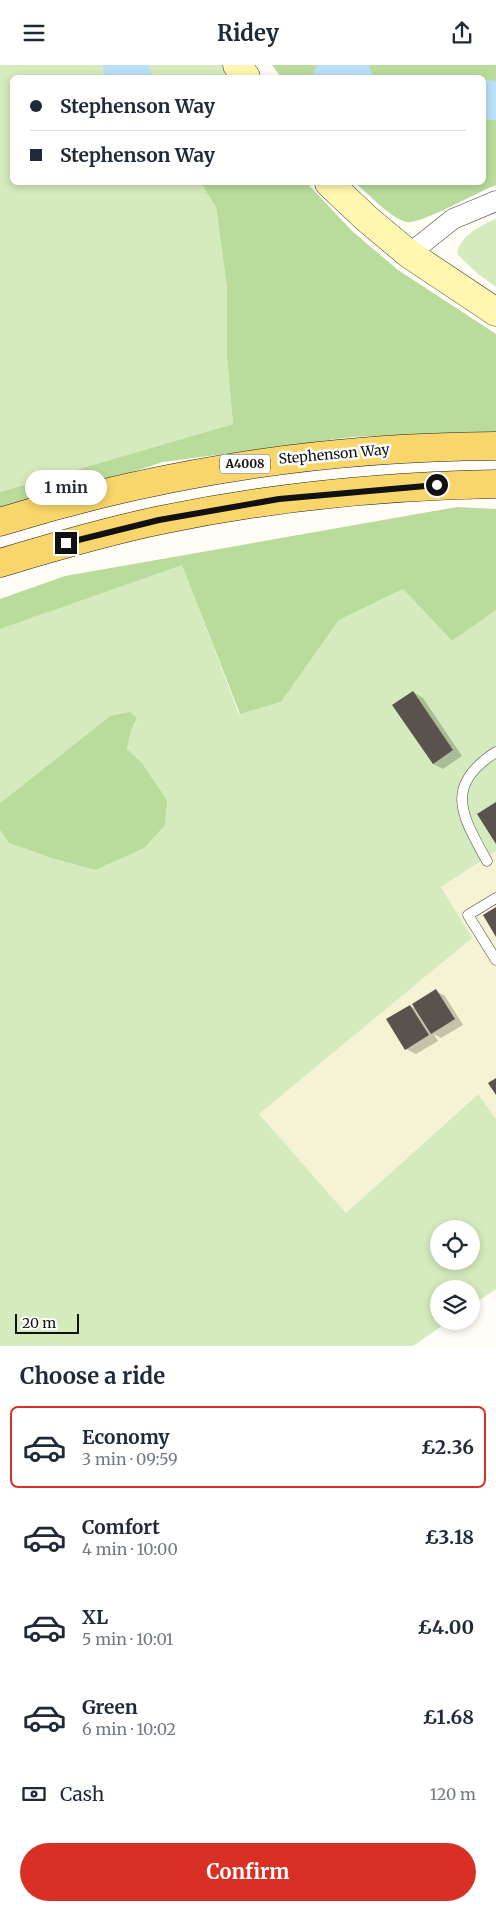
<!DOCTYPE html>
<meta charset="utf-8">
<style>
body{margin:0;font-family:Merriweather,serif;background:#f2f2f3;color:#1f2937;height:100vh;display:flex;flex-direction:column;font-size:19px;white-space:nowrap}
*{box-sizing:border-box;margin:0}
p{font-size:16px;color:#747a83}
.icon{flex:none;width:28px;height:28px;fill:none;stroke:currentColor;stroke-width:2;stroke-linecap:round;stroke-linejoin:round}
.map{position:relative;height:1281px;overflow:hidden}
.sheet{display:flex;flex-direction:column;background:#fff;flex:1}
.sheet>*{flex:none}
.hud{position:absolute;left:10px;top:10px;width:476px;height:110px;border-radius:8px;box-shadow:0 2px 8px #0003;display:grid;align-content:center;height:110px;padding:0 20px;background:#fff}
.tools{position:absolute;left:430px;top:1155px;display:grid;gap:10px}
.tools a{display:grid;place-items:center;width:50px;height:50px;border-radius:50%;background:#fff;box-shadow:0 2px 8px #0003;font-size:25px}
.scale{position:absolute;left:15px;bottom:12px;width:64px;box-sizing:border-box;padding-left:5px;border:2px solid #111;border-top:0;font-size:14px;line-height:18px;white-space:nowrap;color:#111;-webkit-text-stroke:4px #fff;paint-order:stroke}
.end{position:absolute;width:22px;height:22px;margin:-11px;border:6px solid #111;background:#fff;box-shadow:0 0 0 2px #fff}
.from{border-radius:50%}
.bubble{position:absolute;height:35px;border-radius:18px;background:#fff;box-shadow:0 2px 8px #0003;font-size:16px;font-weight:700;line-height:35px;text-align:center}
.hud b{display:flex;align-items:center;gap:18px;height:48px;font-size:19px}
.hud b+b{border-top:1px solid #e0e1e3}
.hud i{width:12px;height:12px;background:#1f2937}
ul{padding:0;list-style:none}
li{display:flex;align-items:center;gap:15px;height:82px;margin:0 10px 8px;padding:0 10px;border:2px solid transparent;border-radius:8px}
li div{flex:1}
li b{display:block;font-size:19px}
li em{font-style:normal;font-weight:700}
li.current{border-color:#d93025}
li>.icon{width:45px;height:45px;stroke-width:1.5}
h2{padding:0 20px;font-size:22px;line-height:60px}
.pay{display:flex;align-items:center;gap:12px;height:55px;padding:0 20px;font-size:19px}
.pay p{margin-inline-start:auto}
.action{display:flex;gap:10px;margin-top:auto;padding:10px 20px}
.action a{flex:1;height:58px;border-radius:30px;background:#d93025;color:#fff;font-size:20px;font-weight:700;line-height:58px;text-align:center}
header{display:flex;justify-content:space-between;align-items:center;height:65px;padding:0 20px;background:#fff;font-size:22px;font-weight:700}
.map>svg:first-child{display:block}
.farmland{fill:#f6f3d4}
.green{fill:#d5ebbd;fill-rule:evenodd}
.forest{fill:#b9dc9c}
.shadow{fill:#0003}
.lines{fill:none;stroke-linecap:round;stroke-linejoin:round}
.river{stroke:#b9e0f7;stroke-width:39}
.building{fill:#5a524d}
.lane-casing{stroke:#444;stroke-width:11}
.street-casing{stroke:#444;stroke-width:21}
.secondary-casing{stroke:#333;stroke-width:29}
.primary-casing{stroke:#222;stroke-width:29}
.lane{stroke:#fff;stroke-width:10}
.street{stroke:#fff;stroke-width:20}
.secondary{stroke:#fff6b0;stroke-width:28}
.primary{stroke:#f9d66b;stroke-width:28}
.route{stroke:#111;stroke-width:6}
.labels{text-anchor:middle;stroke-width:5;stroke-linejoin:round;paint-order:stroke}
.shield{fill:#fff;stroke:#585858;stroke-width:1}
.shield-label{font-size:12px;font-weight:bold;fill:#111}
.street-label{font-size:14px;fill:#111;stroke:#fff}
</style>
<header><svg class="icon" aria-label="menu" viewBox="0 0 24 24"><path d="M4 6h16M4 12h16M4 18h16"/></svg>Ridey<svg class="icon" aria-label="share" viewBox="0 0 24 24"><path d="M12 15V3M7 8l5-5 5 5M5 13v7h14v-7"/></svg></header>
<div class="map">
<svg width="496" height="1281" viewBox="0 0 496 1281">
<rect width="100%" height="100%" fill="#fffdf5"/>
<!-- farmland -->
<path class="farmland" d="M496,786V1054L477,1029L346,1148L259,1049L472,873L441,822Z"/>
<!-- green -->
<g class="green">
<path d="M0,0H115L125,12H12V118H201L216,141L227,223V293L233,359L0,427Z"/>
<path d="M134,0H225L233,12H144Z"/>
<path d="M496,154V222L478,209L457,189C460,170 480,161 496,154Z"/>
<path d="M182,499L239,649L281,637L339,555L403,524L452,576L496,545V786L441,822L472,873L259,1049L346,1148L478,1029L496,1054V1224L471,1241V1224H439V1256H449L413,1281H0V765L9,778L51,793L95,805L141,697L127,684L131,666L137,654L110,651L0,738V564ZM439,1164H471V1196H439Z"/>
</g>
<!-- forest -->
<g class="forest">
<path d="M272,0H496V120C477,127 422,159 407,157C391,154 368,128 355,118H484V12H281Z"/>
<path d="M201,118H307L352,166L398,205L496,269V367L351,372L163,397L0,449V427L233,359L227,293V223L216,142Z"/>
<path d="M457,442L496,444V545L452,576L403,524L339,555L281,637L240,649L182,500L0,564V534L65,511Z"/>
<path d="M130,647L137,653L131,666L127,684L141,697L167,735L165,760L144,783L95,805L51,793L9,778L0,765V738L110,651Z"/>
</g>
<!-- shadow -->
<g class="shadow">
<path d="M413,627L423,633L462,691L443,704L433,699Z"/>
<path d="M436,926L445,931L463,960L441,973L434,969L438,976L416,989L406,984L410,941L418,945Z"/>
</g>
<g class="lines">
<!-- river -->
<g class="river">
<path d="M122,0L132,12"/>
<path d="M333,12L340,10L353,12"/>
<path d="M484,34L496,36"/>
</g>
</g>
<!-- building -->
<g class="building">
<path d="M413,626L453,685L433,699L392,640Z"/>
<path d="M496,737V779L477,749Z"/>
<path d="M496,842V872L483,850Z"/>
<path d="M436,924L455,954L431,969L412,939Z"/>
<path d="M410,940L429,970L405,985L386,954Z"/>
<path d="M496,1013V1030L488,1018Z"/>
</g>
<g class="lines">
<defs>
<g id="lane">
<path d="M487,796C462,751 443,721 496,687"/>
<path d="M496,833L468,850L496,895"/>
</g>
<path id="street" d="M409,189L453,154L496,136"/>
<g id="secondary">
<path d="M237,0L246,12"/>
<path d="M329,118L366,153L409,189L496,247"/>
</g>
<g id="primary">
<path d="M0,457C163,406 325,382 496,381"/>
<path d="M0,498C53,482 107,466 161,455C272,432 383,421 496,419"/>
</g>
</defs>
<!-- lane casing -->
<use href="#lane" class="lane-casing"/>
<!-- street casing -->
<use href="#street" class="street-casing"/>
<!-- secondary casing -->
<use href="#secondary" class="secondary-casing"/>
<!-- primary casing -->
<use href="#primary" class="primary-casing"/>
<!-- lane -->
<use href="#lane" class="lane"/>
<!-- street -->
<use href="#street" class="street"/>
<!-- secondary -->
<use href="#secondary" class="secondary"/>
<!-- primary -->
<use href="#primary" class="primary"/>
</g>
<g class="lines">
<!-- route -->
<path class="route" d="M66,478L159,455L279,434L437,420"/>
</g>
<g class="labels">
<!-- shield labels -->
<rect class="shield" x="220" y="389.5" width="50" height="19" rx="4"/>
<g class="shield-label">
<text x="245" y="403">A4008</text>
</g>
<!-- street labels -->
<g class="street-label">
<text transform="translate(334 389) rotate(-5)" y="5">Stephenson Way</text>
</g>
</g>
</svg>
<div class="tools">
<a><svg class="icon" aria-label="locate" viewBox="0 0 24 24"><circle cx="12" cy="12" r="6"/><path d="M12 2v4M12 18v4M2 12h4M18 12h4"/></svg></a>
<a><svg class="icon" aria-label="layers" viewBox="0 0 24 24"><path d="M12 4l9 5-9 5-9-5zM3 14l9 5 9-5"/></svg></a>
</div>
<div class="scale">20 m</div>
<i class="end from" style="left:437px;top:420px"></i>
<i class="end" style="left:66px;top:478px"></i>
<div class="bubble" style="left:25px;top:405px;width:82px">1 min</div>
<div class="hud">
<b><i class="from"></i>Stephenson Way</b>
<b><i></i>Stephenson Way</b>
</div>
</div>
<section class="sheet">
<h2>Choose a ride</h2>
<ul>
<li class="current"><svg class="icon" aria-label="car" viewBox="0 0 24 24"><path d="M5 17H2v-5l4-1 3-4h7l3 4 3 1v5h-3M9 17h6M6 11h13"/><circle cx="7" cy="17" r="2"/><circle cx="17" cy="17" r="2"/></svg><div><b>Economy</b><p>3 min · 09:59</p></div><em>£2.36</em></li>
<li><svg class="icon" aria-label="car" viewBox="0 0 24 24"><path d="M5 17H2v-5l4-1 3-4h7l3 4 3 1v5h-3M9 17h6M6 11h13"/><circle cx="7" cy="17" r="2"/><circle cx="17" cy="17" r="2"/></svg><div><b>Comfort</b><p>4 min · 10:00</p></div><em>£3.18</em></li>
<li><svg class="icon" aria-label="car" viewBox="0 0 24 24"><path d="M5 17H2v-5l4-1 3-4h7l3 4 3 1v5h-3M9 17h6M6 11h13"/><circle cx="7" cy="17" r="2"/><circle cx="17" cy="17" r="2"/></svg><div><b>XL</b><p>5 min · 10:01</p></div><em>£4.00</em></li>
<li><svg class="icon" aria-label="car" viewBox="0 0 24 24"><path d="M5 17H2v-5l4-1 3-4h7l3 4 3 1v5h-3M9 17h6M6 11h13"/><circle cx="7" cy="17" r="2"/><circle cx="17" cy="17" r="2"/></svg><div><b>Green</b><p>6 min · 10:02</p></div><em>£1.68</em></li>
</ul>
<div class="pay"><svg class="icon" aria-label="cash" viewBox="0 0 24 24"><path d="M3 7h18v10H3z"/><circle cx="12" cy="12" r="2"/></svg>Cash<p>120 m</p></div>
<div class="action"><a>Confirm</a></div>
</section>
